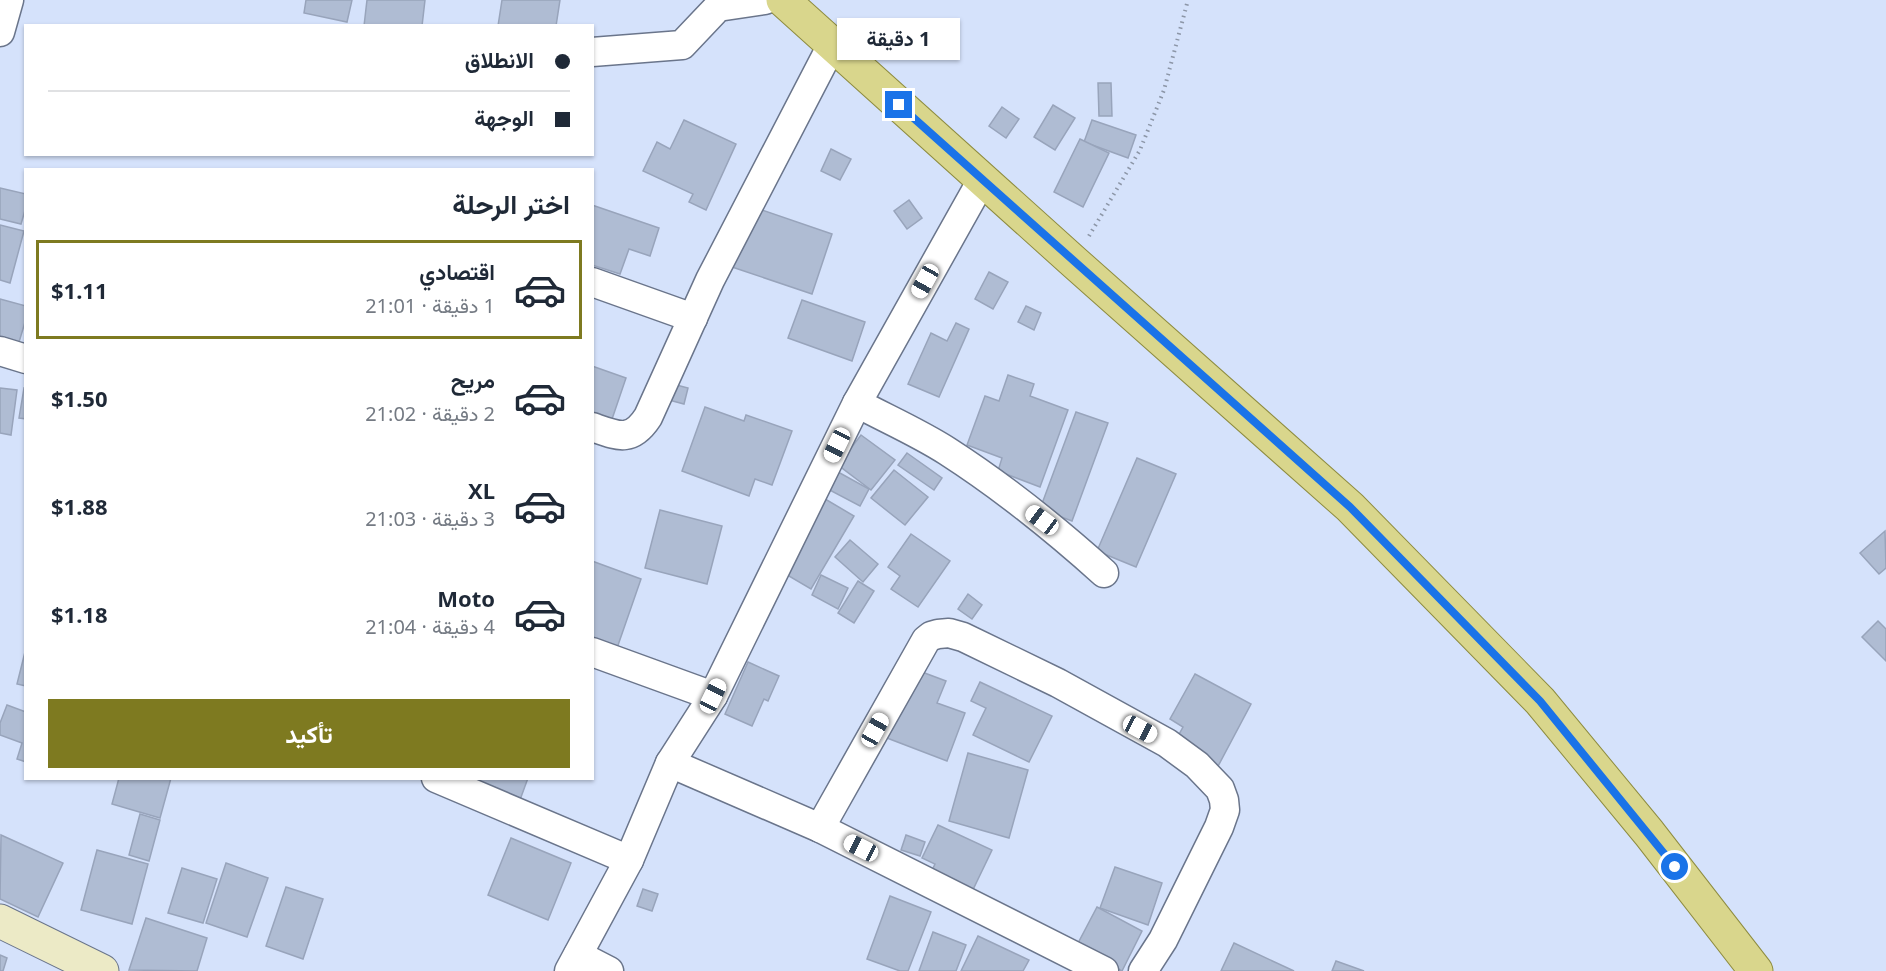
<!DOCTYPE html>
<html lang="ar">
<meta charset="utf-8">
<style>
body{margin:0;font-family:"Noto Sans",Vazirmatn,sans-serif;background:#f6f6f7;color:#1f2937;direction:rtl;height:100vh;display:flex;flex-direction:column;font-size:22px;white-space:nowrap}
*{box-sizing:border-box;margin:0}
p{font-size:20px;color:#747a83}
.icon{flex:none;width:33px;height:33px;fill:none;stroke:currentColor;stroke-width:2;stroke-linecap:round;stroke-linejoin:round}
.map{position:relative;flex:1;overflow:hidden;direction:ltr}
.side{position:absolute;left:24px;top:168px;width:570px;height:612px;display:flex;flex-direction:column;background:#fff;border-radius:0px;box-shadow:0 2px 4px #0004;direction:rtl}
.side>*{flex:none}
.hud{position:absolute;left:24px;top:24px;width:570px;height:132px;border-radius:0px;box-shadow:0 2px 4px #0004;direction:rtl;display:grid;align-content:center;height:132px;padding:0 24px;background:#fff}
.end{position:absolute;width:27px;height:27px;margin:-14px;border:8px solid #1a73e8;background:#fff;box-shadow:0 0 0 3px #fff}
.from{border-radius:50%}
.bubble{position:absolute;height:42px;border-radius:0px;background:#fff;box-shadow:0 2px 4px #0004;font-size:20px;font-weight:700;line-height:42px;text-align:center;direction:rtl}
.car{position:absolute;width:18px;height:36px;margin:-18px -9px;border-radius:8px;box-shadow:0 0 4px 2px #0007;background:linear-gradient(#fff 24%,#345 0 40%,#fff 0 76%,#345 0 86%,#fff 0)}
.hud b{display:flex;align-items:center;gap:21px;height:57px;font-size:22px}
.hud b+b{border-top:2px solid #e0e1e3}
.hud i{width:15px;height:15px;background:#1f2937}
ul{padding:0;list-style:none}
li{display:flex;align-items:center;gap:18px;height:99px;margin:0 12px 9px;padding:0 12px;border:3px solid transparent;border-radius:0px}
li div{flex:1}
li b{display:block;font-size:22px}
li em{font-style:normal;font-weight:700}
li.selected{border-color:#7e7a20}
li>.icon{width:54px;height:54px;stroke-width:1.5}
h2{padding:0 24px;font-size:27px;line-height:72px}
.cta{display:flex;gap:12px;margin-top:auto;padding:12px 24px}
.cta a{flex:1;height:69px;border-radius:0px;background:#7e7a20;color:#fff;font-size:24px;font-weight:700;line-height:69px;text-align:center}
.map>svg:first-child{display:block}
.building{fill:#afbcd3;stroke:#98a4bb;stroke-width:1.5}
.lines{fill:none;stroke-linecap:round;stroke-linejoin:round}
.street-casing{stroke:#6a758b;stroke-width:31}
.secondary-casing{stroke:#6a758b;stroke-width:35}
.primary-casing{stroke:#8e8c40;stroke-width:35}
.path{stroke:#8c96a7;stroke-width:4;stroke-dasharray:1.5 4.5;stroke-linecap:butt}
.street{stroke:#fff;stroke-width:28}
.secondary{stroke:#eceac6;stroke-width:33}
.primary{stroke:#d9d68c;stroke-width:33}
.route{stroke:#1a73e8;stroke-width:8}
</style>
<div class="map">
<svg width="1886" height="971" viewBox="0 0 1886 971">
<rect width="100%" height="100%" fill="#d5e2fb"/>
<!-- building -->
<g class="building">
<path d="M306,0H352L347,22L304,13Z"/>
<path d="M367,0H425L422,26H364Z"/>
<path d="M502,0H560L556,26H498Z"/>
<path d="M1098,83H1111L1112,116H1099Z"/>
<path d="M1053,105L1075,118L1055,150L1034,137Z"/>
<path d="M1002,107L1019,119L1006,138L989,126Z"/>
<path d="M684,120L736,144L706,210L689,202L693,194L643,171L657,142L670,149Z"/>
<path d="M1092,120L1136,135L1128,158L1084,142Z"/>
<path d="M1080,139L1109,153L1083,207L1054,192Z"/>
<path d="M831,149L851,159L840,180L821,171Z"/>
<path d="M0,188L26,194V207L21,224L0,219Z"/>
<path d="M909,200L922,218L907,229L894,211Z"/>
<path d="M592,205L659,228L650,256L629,249L620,274L592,265Z"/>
<path d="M753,207L832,234L812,294L732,267Z"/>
<path d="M0,225L24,231L10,283L0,280Z"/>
<path d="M989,272L1008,282L993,309L975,299Z"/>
<path d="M0,299L26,306V319L16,352L0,348Z"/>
<path d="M802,300L865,322L852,361L788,338Z"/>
<path d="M1026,306L1041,313L1034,330L1018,322Z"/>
<path d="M956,323L969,329L939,397L908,384L931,333L947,341Z"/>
<path d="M592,366L626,378L610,425L592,419Z"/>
<path d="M1008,375L1034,384L1030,396L1068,410L1040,487L998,471L1002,458L967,445L985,396L999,401Z"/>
<path d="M669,383L688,388L684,404L665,399Z"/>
<path d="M0,388L17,390L11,435L0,433Z"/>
<path d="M24,388L26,389V419L19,418Z"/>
<path d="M705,407L744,421L746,415L792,431L772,485L755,479L749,496L682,471Z"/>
<path d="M1076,412L1108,423L1072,521L1040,509Z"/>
<path d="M861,435L895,460L871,490L838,465Z"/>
<path d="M907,453L942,478L934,490L898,465Z"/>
<path d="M1137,458L1176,474L1136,567L1097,551Z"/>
<path d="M829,467L869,489L860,506L820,485Z"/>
<path d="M894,470L928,497L905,525L871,498Z"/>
<path d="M820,496L854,516L811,589L777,569Z"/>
<path d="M660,510L722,526L707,584L645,568Z"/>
<path d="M1885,531L1886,568L1879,574L1860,553Z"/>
<path d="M911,534L950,561L918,607L891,589L900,576L888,567Z"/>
<path d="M850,540L878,564L863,582L835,557Z"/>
<path d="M592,561L641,579L616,651L592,642Z"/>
<path d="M821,575L848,588L838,609L812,595Z"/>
<path d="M858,581L874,591L854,623L838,613Z"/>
<path d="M968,594L982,605L972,619L958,609Z"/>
<path d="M1878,621L1886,629V661L1862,637Z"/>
<path d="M26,648V686L17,684Z"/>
<path d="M748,662L779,676L768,701L764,699L752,726L725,714Z"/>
<path d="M914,669L946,681L937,703L965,713L947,761L887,738Z"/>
<path d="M1195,674L1251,704L1216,770L1172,747L1183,727L1170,719Z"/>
<path d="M980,682L1052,716L1029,762L973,735L986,708L971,701Z"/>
<path d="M7,705L26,712V762L17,759L22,743L0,735V723Z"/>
<path d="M968,753L1028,770L1009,838L949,821Z"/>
<path d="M119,778H171L160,818L112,804Z"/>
<path d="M481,778H528L517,808L476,792Z"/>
<path d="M140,814L160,820L149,861L129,855Z"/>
<path d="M938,825L992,850L968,900L927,881L935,864L922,858Z"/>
<path d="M1,835L63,863L38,917L0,899Z"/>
<path d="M906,835L925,842L920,856L901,850Z"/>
<path d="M511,838L571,863L548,920L488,895Z"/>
<path d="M97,850L148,864L132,924L81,910Z"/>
<path d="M226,863L268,878L247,937L206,923Z"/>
<path d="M1115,867L1162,883L1148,925L1100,908Z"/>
<path d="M182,868L217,879L203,923L168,913Z"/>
<path d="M286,887L323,899L303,959L266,946Z"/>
<path d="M643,889L658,894L652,911L637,906Z"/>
<path d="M890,896L931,912L908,971H900L867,959Z"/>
<path d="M1097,907L1142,931L1122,971L1076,947Z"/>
<path d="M146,918L207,938L197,971L129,970Z"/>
<path d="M933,932L966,945L956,971H919Z"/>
<path d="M978,936L1029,960L1023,971H961Z"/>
<path d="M1234,943L1294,971H1221Z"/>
<path d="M0,955L7,958L3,971H0Z"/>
<path d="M1336,961L1364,971H1332Z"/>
</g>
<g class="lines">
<defs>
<g id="street">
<path d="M0,32L9,0"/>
<path d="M592,52L682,45L718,7L765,0"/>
<path d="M592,282L693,318"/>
<path d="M0,351L26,359"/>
<path d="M857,403C887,419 919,433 947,451C1003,487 1055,529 1104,573"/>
<path d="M592,427C618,436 631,443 648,417L710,280L832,45"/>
<path d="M592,652L713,696"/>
<path d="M670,763L820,828L1104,971"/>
<path d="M436,778L629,860"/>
<path d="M820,828L926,640L931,636L938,634L949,633L963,637L1058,683L1167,743L1197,765L1220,789L1224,800L1225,810L1219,827L1163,940L1143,971"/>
<path d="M578,955L609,971"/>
<path d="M569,971L629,860L670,763L713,696L857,403L982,180"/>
</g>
<path id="secondary" d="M0,921L102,971"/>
<path id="primary" d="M783,0L1074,262L1350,507L1540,701L1649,833L1756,971"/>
</defs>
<!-- street casing -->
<use href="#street" class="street-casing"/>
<!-- secondary casing -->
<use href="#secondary" class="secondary-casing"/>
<!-- primary casing -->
<use href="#primary" class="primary-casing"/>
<!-- path -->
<path class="path" d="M1089,236L1140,150L1164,90L1188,0"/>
<!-- street -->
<use href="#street" class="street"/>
<!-- secondary -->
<use href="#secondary" class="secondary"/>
<!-- primary -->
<use href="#primary" class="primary"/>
</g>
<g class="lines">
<!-- route -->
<path class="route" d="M899,105L1350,507L1540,701L1675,867"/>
</g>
</svg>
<i class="end from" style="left:1675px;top:867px"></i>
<i class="end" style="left:899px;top:105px"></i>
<div class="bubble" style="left:837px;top:18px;width:123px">1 دقيقة</div>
<i class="car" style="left:925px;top:281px;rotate:209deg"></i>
<i class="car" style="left:837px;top:445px;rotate:206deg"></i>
<i class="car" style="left:1042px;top:520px;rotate:307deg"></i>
<i class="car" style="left:713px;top:696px;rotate:26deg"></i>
<i class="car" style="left:1140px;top:729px;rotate:118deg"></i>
<i class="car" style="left:875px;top:730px;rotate:29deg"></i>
<i class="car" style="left:861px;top:848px;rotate:297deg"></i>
<div class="hud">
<b><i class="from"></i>الانطلاق</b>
<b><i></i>الوجهة</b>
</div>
<section class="side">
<h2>اختر الرحلة</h2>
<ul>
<li class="selected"><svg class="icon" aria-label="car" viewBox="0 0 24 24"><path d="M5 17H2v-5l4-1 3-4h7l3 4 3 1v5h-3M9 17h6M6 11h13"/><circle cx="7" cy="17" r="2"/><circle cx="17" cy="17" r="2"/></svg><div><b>اقتصادي</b><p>1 دقيقة · 21:01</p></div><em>$1.11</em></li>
<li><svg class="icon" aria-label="car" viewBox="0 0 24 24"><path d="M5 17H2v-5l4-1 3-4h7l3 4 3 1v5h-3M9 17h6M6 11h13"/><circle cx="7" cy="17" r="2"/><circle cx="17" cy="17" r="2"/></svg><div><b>مريح</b><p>2 دقيقة · 21:02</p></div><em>$1.50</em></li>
<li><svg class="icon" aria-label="car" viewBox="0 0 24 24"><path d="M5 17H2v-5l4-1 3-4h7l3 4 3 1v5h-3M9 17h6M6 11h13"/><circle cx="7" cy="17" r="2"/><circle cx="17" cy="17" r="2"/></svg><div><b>XL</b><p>3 دقيقة · 21:03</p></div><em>$1.88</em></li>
<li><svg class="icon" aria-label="car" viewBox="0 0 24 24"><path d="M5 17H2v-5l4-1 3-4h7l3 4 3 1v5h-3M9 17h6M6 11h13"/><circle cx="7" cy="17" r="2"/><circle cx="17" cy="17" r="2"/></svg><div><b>Moto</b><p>4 دقيقة · 21:04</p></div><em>$1.18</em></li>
</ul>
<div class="cta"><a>تأكيد</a></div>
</section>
</div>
